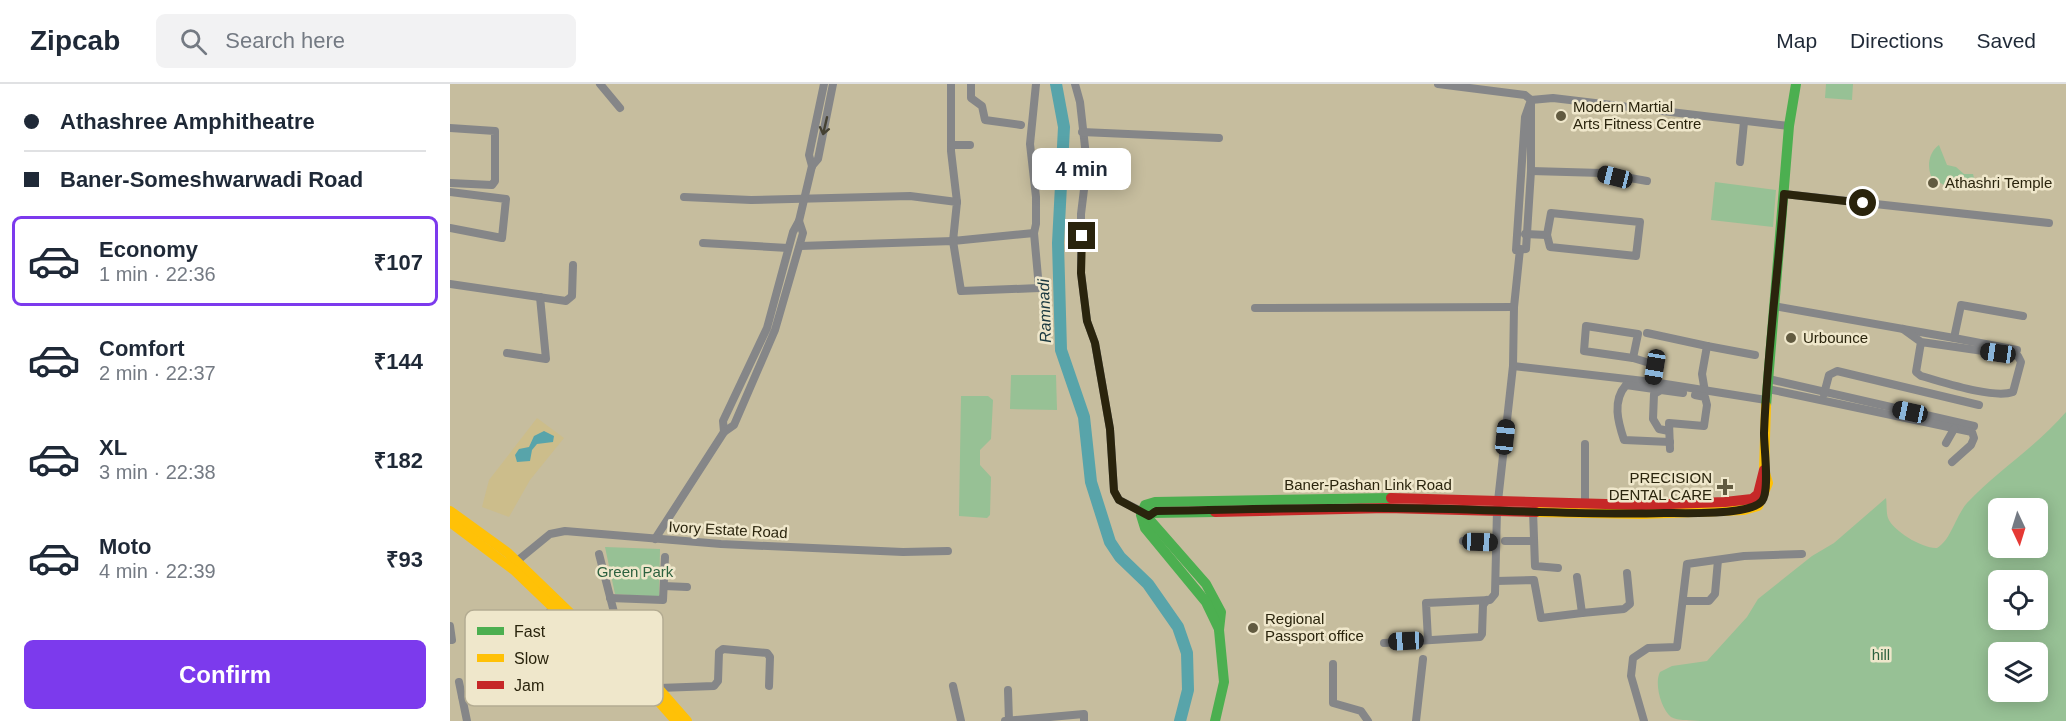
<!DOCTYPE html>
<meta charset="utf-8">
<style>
body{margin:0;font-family:Arial,sans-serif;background:#f2f2f3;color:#1f2937;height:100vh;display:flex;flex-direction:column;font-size:22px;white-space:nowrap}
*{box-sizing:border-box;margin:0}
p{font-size:20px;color:#747a83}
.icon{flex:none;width:33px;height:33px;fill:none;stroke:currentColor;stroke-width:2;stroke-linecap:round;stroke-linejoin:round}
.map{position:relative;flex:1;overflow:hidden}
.drawer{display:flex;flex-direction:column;background:#fff;width:450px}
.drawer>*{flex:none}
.guide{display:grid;align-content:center;height:132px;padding:0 24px;background:#fff}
.needle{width:39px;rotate:176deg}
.buttons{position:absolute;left:1538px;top:414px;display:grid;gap:12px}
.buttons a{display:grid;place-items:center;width:60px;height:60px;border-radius:9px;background:#fff;box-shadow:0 3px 15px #0003;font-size:30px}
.end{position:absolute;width:27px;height:27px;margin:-14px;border:8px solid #2a240d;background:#fff;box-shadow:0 0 0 3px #fff}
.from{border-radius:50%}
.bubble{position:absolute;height:42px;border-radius:9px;background:#fff;box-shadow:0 3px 15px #0003;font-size:20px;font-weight:700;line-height:42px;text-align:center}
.car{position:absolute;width:18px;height:36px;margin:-18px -9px;border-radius:8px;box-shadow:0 0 4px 2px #0007;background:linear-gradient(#222 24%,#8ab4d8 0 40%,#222 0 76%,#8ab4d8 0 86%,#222 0)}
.guide b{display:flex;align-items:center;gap:21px;height:57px;font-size:22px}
.guide b+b{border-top:2px solid #e0e1e3}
.guide i{width:15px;height:15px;background:#1f2937}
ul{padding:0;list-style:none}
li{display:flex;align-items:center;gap:18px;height:90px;margin:0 12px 9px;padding:0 12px;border:3px solid transparent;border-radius:9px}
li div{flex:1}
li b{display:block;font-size:22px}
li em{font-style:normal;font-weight:700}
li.active{border-color:#7c3aed}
li>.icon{width:54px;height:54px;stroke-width:1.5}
.action{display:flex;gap:12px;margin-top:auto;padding:12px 24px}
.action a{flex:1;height:69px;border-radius:9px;background:#7c3aed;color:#fff;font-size:24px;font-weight:700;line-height:69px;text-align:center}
header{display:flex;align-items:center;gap:36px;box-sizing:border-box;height:84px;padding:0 30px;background:#fff;border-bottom:2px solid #e0e1e3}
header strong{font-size:28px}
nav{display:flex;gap:33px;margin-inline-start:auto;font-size:21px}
.search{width:420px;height:54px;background:#f2f2f3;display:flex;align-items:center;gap:15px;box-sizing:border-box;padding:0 21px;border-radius:9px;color:#747a83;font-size:22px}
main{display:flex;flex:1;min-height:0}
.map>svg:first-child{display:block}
.built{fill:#ccbd8b}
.green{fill:#97c195;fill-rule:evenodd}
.water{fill:#58a4aa}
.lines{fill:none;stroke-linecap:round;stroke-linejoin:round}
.river{stroke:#58a4aa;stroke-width:12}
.street{stroke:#858688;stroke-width:8}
.fast{stroke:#4caf50;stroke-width:10}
.slow{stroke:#ffc107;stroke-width:10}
.jam{stroke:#c62828;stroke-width:10}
.oneway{stroke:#454132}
.route{stroke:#2a240d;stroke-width:8}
.poi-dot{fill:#615a40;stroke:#efe7cb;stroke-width:2}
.labels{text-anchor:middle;stroke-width:5;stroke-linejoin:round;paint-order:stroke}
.poi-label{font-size:15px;fill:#2a240d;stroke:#efe7cb;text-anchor:start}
.street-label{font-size:15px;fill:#2a240d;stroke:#efe7cb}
.park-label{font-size:15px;fill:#2c613f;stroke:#efe7cb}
.water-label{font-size:16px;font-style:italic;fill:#18383f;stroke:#efe7cb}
.key{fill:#efe7cb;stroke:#b4ac92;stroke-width:1.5}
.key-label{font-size:16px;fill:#2a240d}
</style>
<header>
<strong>Zipcab</strong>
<div class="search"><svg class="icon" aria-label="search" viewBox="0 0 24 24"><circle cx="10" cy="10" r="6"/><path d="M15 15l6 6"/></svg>Search here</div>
<nav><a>Map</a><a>Directions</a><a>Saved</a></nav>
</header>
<main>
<section class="drawer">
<div class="guide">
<b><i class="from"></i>Athashree Amphitheatre</b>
<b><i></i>Baner-Someshwarwadi Road</b>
</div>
<ul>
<li class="active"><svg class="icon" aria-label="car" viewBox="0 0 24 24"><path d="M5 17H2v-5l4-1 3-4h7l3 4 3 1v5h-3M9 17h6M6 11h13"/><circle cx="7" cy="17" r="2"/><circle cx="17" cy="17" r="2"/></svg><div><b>Economy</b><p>1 min · 22:36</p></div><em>₹107</em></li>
<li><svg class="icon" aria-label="car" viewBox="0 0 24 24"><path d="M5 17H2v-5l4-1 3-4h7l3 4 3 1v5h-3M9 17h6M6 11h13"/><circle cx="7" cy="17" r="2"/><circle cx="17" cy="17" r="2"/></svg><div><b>Comfort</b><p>2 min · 22:37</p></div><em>₹144</em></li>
<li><svg class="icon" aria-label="car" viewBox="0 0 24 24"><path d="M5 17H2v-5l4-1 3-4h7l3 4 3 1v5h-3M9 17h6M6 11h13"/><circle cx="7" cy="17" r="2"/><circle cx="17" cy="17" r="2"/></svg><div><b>XL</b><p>3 min · 22:38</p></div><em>₹182</em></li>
<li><svg class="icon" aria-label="car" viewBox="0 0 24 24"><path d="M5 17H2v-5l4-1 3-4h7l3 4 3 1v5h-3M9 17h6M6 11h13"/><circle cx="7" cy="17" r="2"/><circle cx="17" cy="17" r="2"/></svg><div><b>Moto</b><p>4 min · 22:39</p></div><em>₹93</em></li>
</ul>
<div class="action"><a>Confirm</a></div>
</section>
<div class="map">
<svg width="1616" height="637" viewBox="0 0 1616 637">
<rect width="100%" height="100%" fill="#c6bd9e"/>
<!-- built -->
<path class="built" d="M87,334L114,354L80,396L59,433L32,423L39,396Z"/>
<!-- green -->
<g class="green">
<path d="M1376,0H1403L1402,16L1375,14Z"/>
<path d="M1489,61L1497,81L1506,83L1514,90H1523L1526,101L1518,104L1506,99L1499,104L1482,94C1477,83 1478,69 1489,61Z"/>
<path d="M1265,98L1326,106L1323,143L1261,136Z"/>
<path d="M561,291H606L607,326L560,325Z"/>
<path d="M511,312H538L543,316L541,355L530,366V381L541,393L540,431L537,434L509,432Z"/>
<path d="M1616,328V637H1250C1241,636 1228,637 1221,633C1211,625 1204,599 1210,588L1222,582L1257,577L1297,533L1308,515L1362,472L1384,459L1436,414C1437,420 1436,428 1438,434C1443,447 1473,465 1487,464C1501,456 1505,433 1517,419C1548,386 1587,362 1616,328ZM1548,424H1587V464H1548ZM1548,496H1587V536H1548ZM1548,568H1587V608H1548Z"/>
<path d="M155,463L210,465L209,513L165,510Z"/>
</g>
<!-- water -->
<path class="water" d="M94,347L104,352L103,358L87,360L82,366L80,377L67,378L65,371L69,365L79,363L84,352Z"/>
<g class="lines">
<!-- river -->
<path class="river" d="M606,0L614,43L608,159L611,266L634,333L641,398L660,458L670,473L698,500L728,543L737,569L738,606L730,637"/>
<!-- street -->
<g class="street">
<path d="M150,0L170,24"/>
<path d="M501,0V67L507,118"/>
<path d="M521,0V14L532,22L535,36L571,41"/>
<path d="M625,0L630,18L637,81L631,130V189L637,237L645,259L660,345L664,407L669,416L695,429"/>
<path d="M988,0L1075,11L1081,16L1103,14L1339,42"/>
<path d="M1081,16V87L1076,165L1066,166L1075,33Z"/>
<path d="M0,44L45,47V97L42,101L0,99"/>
<path d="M632,48L769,54"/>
<path d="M501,61H520"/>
<path d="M1290,78L1294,38"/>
<path d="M362,82L359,71L374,0"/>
<path d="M1081,87L1152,89L1197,97"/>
<path d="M0,108L56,115L52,154L0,144"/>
<path d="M1334,110L1599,139"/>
<path d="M234,113L301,116L460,112L507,118L503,157L584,149"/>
<path d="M1101,129L1190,138L1186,172L1100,163L1097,151Z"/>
<path d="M349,137L353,149L325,246L284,341L274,348L273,337L317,244L343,148Z"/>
<path d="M349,137L362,82L368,75L383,0"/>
<path d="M1075,150L1097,151"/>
<path d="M253,159L338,164"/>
<path d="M350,162L503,157L511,207L589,204L584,149L586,140V113L580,60L586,0"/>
<path d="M0,200L116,217L122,212L123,181"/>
<path d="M1324,222L1504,254L1511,221L1573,232"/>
<path d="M805,224L1064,223"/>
<path d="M1136,242L1188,250L1183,274L1134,267Z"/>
<path d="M1453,245L1471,258L1466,288L1471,292C1493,298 1543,315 1563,308L1571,278L1568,272L1471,258"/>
<path d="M1197,249L1257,262L1252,290L1255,308"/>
<path d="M1504,254L1567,266"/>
<path d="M1257,262L1305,271"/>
<path d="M57,269L96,275L90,213"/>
<path d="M1183,274L1203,280V298"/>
<path d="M1063,282L1203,298L1316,316"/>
<path d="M1319,295L1524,342"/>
<path d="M1318,305L1522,348L1524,354L1521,361L1502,378"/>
<path d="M1211,306L1176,301C1162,317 1168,338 1174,356L1220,358"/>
<path d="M1374,310L1379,291L1387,287L1529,321"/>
<path d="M1219,347L1209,345L1203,335L1204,310L1211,306L1233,309"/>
<path d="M1496,359L1504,345"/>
<path d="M1220,365L1219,339L1254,342L1257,321L1255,313L1245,311"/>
<path d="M1135,419V360"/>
<path d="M1083,427L1085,482L1108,484"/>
<path d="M205,455L274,348"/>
<path d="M1013,457L1046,458"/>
<path d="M1055,457H1084"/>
<path d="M149,470L166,536"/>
<path d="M67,477L100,450L115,447L271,460L453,468L498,467"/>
<path d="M1127,493L1132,529L1174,525L1180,520L1177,489"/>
<path d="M1046,497L1084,496L1091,534L1132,529"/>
<path d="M214,502L237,503"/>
<path d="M160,514L213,516L215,473"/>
<path d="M1233,517H1259L1265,510L1268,476"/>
<path d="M0,542L2,556H0"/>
<path d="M978,556L976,519L1040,516L1045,510L1047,426L1063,282L1064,223L1070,165"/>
<path d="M934,559L1030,553L1032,550L1033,521L1037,516"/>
<path d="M883,580V619L911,627L918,637"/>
<path d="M9,598L17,637"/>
<path d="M503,602L511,637"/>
<path d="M209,604L264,602L268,597L269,568L273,565L317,569L320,573L319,602"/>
<path d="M96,605L95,539V533L103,524"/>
<path d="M558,606L559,637"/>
<path d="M12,612L119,605"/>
<path d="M555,637L634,630V637"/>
<path d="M966,637L973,575"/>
<path d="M1194,637L1181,592L1183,574L1198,564L1227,563L1237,480L1294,472L1352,470"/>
</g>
<!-- fast -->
<g class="fast">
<path d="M1316,322L1339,42L1346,0"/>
<path d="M765,428L701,429L699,435L756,500L771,528L769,546L774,598L765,637"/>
<path d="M769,545L756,518L695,444L691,431L695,421L705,418L941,414"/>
</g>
<!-- slow -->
<g class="slow">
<path d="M0,427L58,469L145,553L201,596L237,637"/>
<path d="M1086,428L1192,430L1294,426L1308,422L1318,399L1314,386L1316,322"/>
<path d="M0,438L64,486L140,559L195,602L226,637"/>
</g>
<!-- jam -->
<g class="jam">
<path d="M941,414L1192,421L1275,418L1302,415L1308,410L1314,386"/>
<path d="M765,428L937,424L1086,428"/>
</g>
</g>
<!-- one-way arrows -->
<defs><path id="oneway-shaft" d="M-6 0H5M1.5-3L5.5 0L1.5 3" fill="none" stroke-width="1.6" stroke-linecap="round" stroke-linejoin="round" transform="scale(1.5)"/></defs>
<use class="oneway" href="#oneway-shaft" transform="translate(375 42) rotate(103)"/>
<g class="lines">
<!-- route -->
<path class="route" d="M632,152L631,189L637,237L645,259L660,345L664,407L669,416L699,432L706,427C783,426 860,423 937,424C1029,424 1121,432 1214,429C1234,429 1300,432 1312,417C1320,407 1314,365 1314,349C1317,270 1328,190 1334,110L1413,119"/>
</g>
<!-- markers -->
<g class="poi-dot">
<circle cx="1111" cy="32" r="6"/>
<circle cx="1483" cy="99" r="6"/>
<circle cx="1341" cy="254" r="6"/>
<path d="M1272 394h6v6h6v6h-6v6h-6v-6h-6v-6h6z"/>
<circle cx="803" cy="544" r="6"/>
</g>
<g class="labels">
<!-- poi labels -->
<g class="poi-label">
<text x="1123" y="28">Modern Martial<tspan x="1123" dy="17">Arts Fitness Centre</tspan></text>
<text x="1495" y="104">Athashri Temple</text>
<text x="1353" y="259">Urbounce</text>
<text x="1262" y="399" text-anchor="end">PRECISION<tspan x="1262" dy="17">DENTAL CARE</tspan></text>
<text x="815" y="540">Regional<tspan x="815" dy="17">Passport office</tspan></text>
</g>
<!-- street labels -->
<g class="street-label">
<text x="918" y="406">Baner-Pashan Link Road</text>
<text transform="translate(278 446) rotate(3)" y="5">Ivory Estate Road</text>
</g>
<!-- park labels -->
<g class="park-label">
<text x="185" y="493">Green Park</text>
<text x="1431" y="576">hill</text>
</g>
<!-- water labels -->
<g class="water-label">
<text transform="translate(594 227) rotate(-92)" y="6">Ramnadi</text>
</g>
</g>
<!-- legend -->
<rect x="15" y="526" width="198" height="96" rx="9" class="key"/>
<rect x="27" y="543" width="27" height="8" fill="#4caf50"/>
<rect x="27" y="570" width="27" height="8" fill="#ffc107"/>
<rect x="27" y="597" width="27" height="8" fill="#c62828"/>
<g class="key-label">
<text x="64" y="553">Fast</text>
<text x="64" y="580">Slow</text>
<text x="64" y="607">Jam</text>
</g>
</svg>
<div class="buttons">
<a><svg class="needle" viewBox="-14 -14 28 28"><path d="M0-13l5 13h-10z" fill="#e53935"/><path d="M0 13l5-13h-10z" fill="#747a83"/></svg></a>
<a><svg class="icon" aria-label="locate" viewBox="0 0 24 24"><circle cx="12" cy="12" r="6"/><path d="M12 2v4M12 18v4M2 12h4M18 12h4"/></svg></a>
<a><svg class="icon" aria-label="layers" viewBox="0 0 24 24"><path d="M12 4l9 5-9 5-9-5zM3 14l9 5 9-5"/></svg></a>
</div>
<i class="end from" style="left:1413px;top:119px"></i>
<i class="end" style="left:632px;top:152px"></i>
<div class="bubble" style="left:582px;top:64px;width:99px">4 min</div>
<i class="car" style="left:1165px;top:93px;rotate:284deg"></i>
<i class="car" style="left:1548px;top:269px;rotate:278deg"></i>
<i class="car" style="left:1205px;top:283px;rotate:189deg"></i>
<i class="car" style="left:1460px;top:328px;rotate:282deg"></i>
<i class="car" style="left:1055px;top:353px;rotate:6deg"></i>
<i class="car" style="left:1030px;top:458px;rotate:92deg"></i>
<i class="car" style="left:956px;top:557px;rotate:267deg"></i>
</div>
</main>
